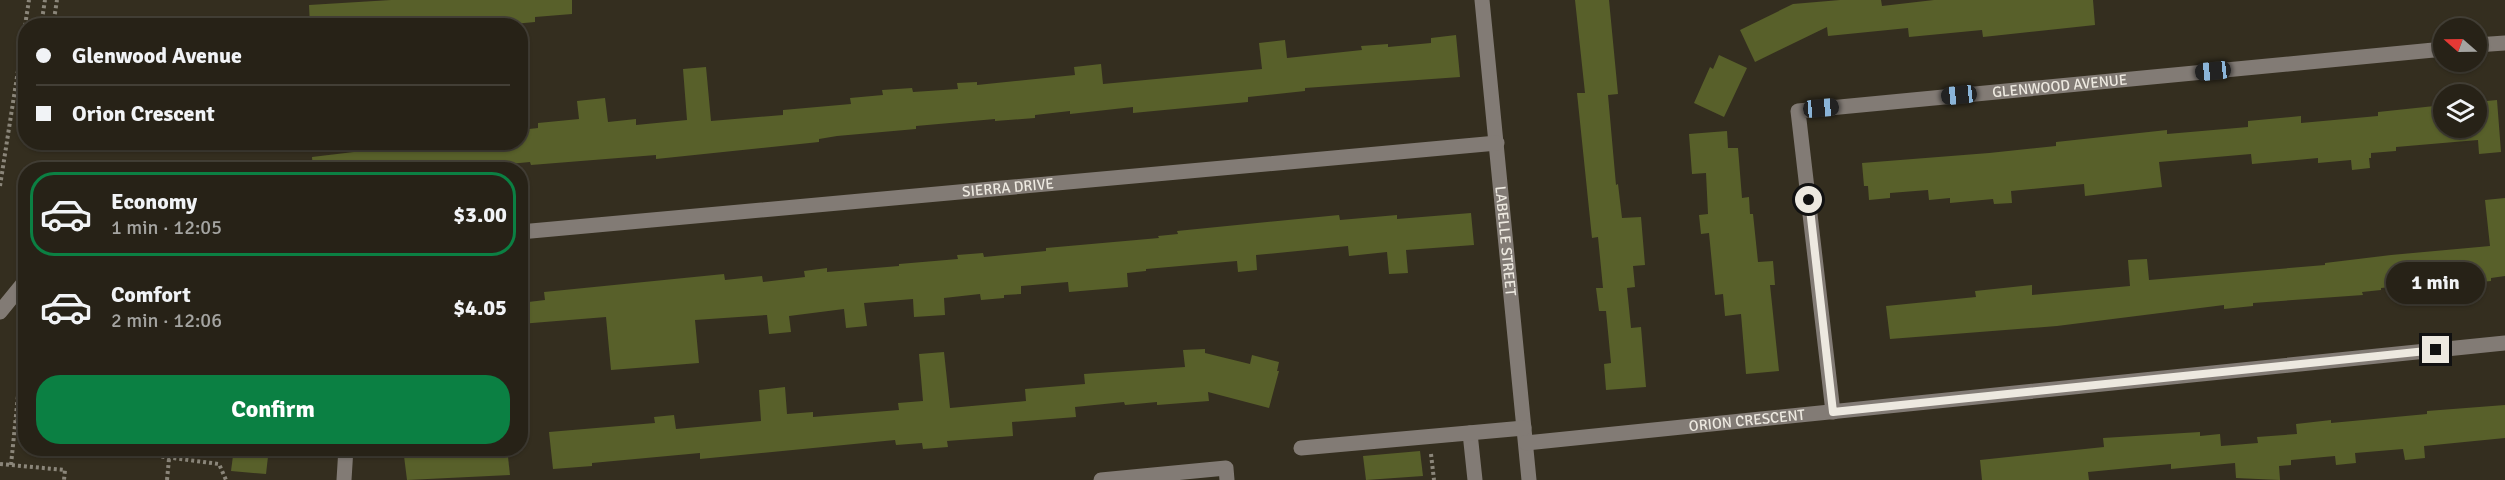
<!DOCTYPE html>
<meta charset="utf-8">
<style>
body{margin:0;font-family:Signika,sans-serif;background:#332f24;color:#f1f3f6;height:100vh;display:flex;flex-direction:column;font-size:22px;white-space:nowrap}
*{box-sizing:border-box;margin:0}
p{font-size:20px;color:#a4a4a1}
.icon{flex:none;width:33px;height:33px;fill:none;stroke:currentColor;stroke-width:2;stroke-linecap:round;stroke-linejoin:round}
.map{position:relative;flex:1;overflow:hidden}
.side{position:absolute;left:18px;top:162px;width:510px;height:294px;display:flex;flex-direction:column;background:#272217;border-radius:24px;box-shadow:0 2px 4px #0004,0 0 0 2px #433f36}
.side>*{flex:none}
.top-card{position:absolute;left:18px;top:18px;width:510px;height:132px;border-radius:24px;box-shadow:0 2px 4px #0004,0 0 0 2px #433f36;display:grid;align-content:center;height:132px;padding:0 18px;background:#272217}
.needle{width:39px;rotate:290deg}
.buttons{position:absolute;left:2433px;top:18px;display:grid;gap:12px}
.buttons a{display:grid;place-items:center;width:54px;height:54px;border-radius:50%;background:#272217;box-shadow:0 2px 4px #0004,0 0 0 2px #433f36;font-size:30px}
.end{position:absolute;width:27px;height:27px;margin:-14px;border:8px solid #ede9e0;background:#111;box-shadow:0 0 0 3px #111}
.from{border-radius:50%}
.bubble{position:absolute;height:42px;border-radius:21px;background:#272217;box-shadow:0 2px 4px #0004,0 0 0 2px #433f36;font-size:20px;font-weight:800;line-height:42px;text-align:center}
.car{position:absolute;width:18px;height:36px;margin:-18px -9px;border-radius:8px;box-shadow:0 0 4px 2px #0007;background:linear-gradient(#222 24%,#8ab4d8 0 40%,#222 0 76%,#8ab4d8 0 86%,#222 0)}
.top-card b{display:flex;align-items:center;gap:21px;height:57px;font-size:22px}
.top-card b+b{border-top:2px solid #433f36}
.top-card i{width:15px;height:15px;background:#f1f3f6}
ul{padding:10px 0 0;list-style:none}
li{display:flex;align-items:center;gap:18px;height:84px;margin:0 12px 9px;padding:0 6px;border:3px solid transparent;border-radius:24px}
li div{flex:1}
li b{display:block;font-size:22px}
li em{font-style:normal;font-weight:800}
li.on{border-color:#0b8043}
li>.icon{width:54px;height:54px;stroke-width:1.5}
.action{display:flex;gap:12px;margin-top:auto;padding:12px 18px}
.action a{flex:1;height:69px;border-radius:24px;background:#0b8043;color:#fff;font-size:24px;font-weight:800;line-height:69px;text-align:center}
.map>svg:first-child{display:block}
.building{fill:#58602a}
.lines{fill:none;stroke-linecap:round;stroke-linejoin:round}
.path{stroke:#8b867a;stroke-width:4;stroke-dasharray:3 3;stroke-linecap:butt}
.minor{stroke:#827b75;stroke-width:15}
.route{stroke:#ede9e0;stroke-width:8}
.labels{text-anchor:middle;stroke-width:6;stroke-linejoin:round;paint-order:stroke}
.street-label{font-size:15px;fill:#ede9e0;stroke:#342e1f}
</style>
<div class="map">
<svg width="2505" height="480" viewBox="0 0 2505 480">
<rect width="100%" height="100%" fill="#342e1f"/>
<!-- building -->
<g class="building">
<path d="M391,0H572V14L535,17V22L492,26H310L309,5Z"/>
<path d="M1575,0H1609L1618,94L1608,95L1616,185L1618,184L1622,218L1641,217L1645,265L1633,266L1635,287L1627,288L1631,328L1641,327L1646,387L1606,390L1604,364L1611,363L1606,311H1599L1596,288H1603L1598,237L1592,238L1577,93H1585Z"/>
<path d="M1840,0H1881L1882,6L1934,0H2093L2095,25L1983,37L1982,30L1909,37L1908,28L1828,36L1827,27L1755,62L1740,30L1793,4Z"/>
<path d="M1456,35L1460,77L1305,88V91L1248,97V102L1133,113V107L1070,114V111L1035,115V118L995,121V119L916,126V129L837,136L819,139V142L656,159V155L531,165L530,162L509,164L508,161L469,165L470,168L454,170H313L312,157L437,142H520V130L538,128V123L579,119L577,101L605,98L608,122L636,119V125L687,120L683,69L706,67L711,121L783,115V110L851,104L850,98L883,95L882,90L912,88L913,92L958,89L957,83L977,82V85L1075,75L1074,67L1101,64L1103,84L1262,69L1259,43L1285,40L1287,58L1362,50L1361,46L1388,44V47L1431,43V38Z"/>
<path d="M1719,55L1747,68L1724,117L1694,103L1710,67L1713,69Z"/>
<path d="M2497,100L2501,152L2479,154L2478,140L2396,147V151L2371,153V158H2369L2370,168L2352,170L2351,160L2318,163V158L2252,164L2251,154L2159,162L2162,187L2085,196L2084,184L2011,191L2012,203L1994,204L1993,199L1950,203V198L1929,200L1928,190L1890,193V198L1869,200L1868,186H1864L1862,163L1989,153L2056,146V142L2167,130V134L2248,127V121L2301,116V123L2378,116V112L2444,105V128H2476V102Z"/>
<path d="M1727,131L1728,148H1738L1742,198L1749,197L1750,214H1753L1758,262L1773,261L1775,285H1770L1779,371L1746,374L1741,314L1725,316L1723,294L1715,295L1709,233L1701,234L1699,215L1708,214L1706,173L1692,174L1689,134Z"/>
<path d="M2505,198V276L2491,278V281L2459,284L2458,280L2381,288V290L2362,292L2363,295L2253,303V306L2224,309V305L2057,326L1890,339L1886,306L1976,297L1975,291L2032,285V295L2130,286L2128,260L2147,259L2149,280L2325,265V263L2391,255L2490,246L2485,200Z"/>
<path d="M1471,213L1474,245L1406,250L1408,273L1389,274L1387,252L1349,256L1348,246L1256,255L1257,270L1238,272L1237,261L1146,269V271L1127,273L1128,287L1069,292L1068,282L1021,286V294L1004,295V298L981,300L980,294L944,298L945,315L914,317L913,299L864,303L867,326L846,328L844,309L789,316L791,332L769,334L767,315L695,320L699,363L611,370L606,317L520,324V303L545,300L544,292L724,274L725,280L762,276L763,282L805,277L804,271L827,268V272L899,266V264L958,259L957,255L983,253L984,257L1046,251V248L1159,238L1158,236L1178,234L1177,231L1339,215L1340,220L1397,215V219Z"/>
<path d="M1205,349V353L1250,364L1252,355L1279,362L1277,371H1279L1269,408L1208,392L1209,401L1157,405V402L1125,405L1124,402L1075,407L1076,417L1012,422L1013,436L947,441L948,447L923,449L922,443L896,445L895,440L700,459V453L592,463V466L553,469L549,432L655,423L654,417L674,415L676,429L761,421L759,390L785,387L787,414L813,412V417L899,410L898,403L923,401L919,354L944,352L950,408L1026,401L1025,389L1085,384L1084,374L1185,367L1183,350Z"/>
<path d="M2505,405V438L2424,446L2425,458L2405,460L2403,449L2355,453L2356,463L2336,465L2335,456L2291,460V465L2279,466L2280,480L2236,478L2235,463L2171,469V464L2088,472L2089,480H1982L1980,460L2104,447L2103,438L2200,432V436L2220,434L2221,446L2258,443L2257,437L2297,434L2296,424L2331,420V423L2427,414V411Z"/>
<path d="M234,448H269L266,474L231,471Z"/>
<path d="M403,448H507L510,475L407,480Z"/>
<path d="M1420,451L1423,476L1366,480L1363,456Z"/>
</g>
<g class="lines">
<!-- path -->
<g class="path">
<path d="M41,26L45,0"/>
<path d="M53,26L57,0"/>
<path d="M0,186L29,0"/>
<path d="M16,418L26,422"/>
<path d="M96,448L219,464L226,480"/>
<path d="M1431,454L1434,480"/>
<path d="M0,464L65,470L64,480"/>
<path d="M11,465L23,346"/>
<path d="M167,480L170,448"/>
</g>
<!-- minor -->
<g class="minor">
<path id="s1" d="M1482,0L1529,480"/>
<path d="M2476,45L2505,43"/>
<path id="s2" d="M520,232L1497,143"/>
<path d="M0,312L26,280"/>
<path id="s3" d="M1833,412L1798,111L2444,49"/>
<path d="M1470,433L1475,480"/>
<path id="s4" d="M1526,443L2505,343"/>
<path d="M1301,448L1524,428"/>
<path d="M344,480L346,448"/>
<path d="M1101,480L1226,468L1227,480"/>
</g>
</g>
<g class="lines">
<!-- route -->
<path class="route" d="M1809,200L1833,412L2436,350"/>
</g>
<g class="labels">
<!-- street labels -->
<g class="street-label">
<text dy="5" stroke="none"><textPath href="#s3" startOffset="566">GLENWOOD AVENUE</textPath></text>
<text dy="5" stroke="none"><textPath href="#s2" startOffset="490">SIERRA DRIVE</textPath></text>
<text dy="5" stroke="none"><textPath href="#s1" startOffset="242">LABELLE STREET</textPath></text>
<text dy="5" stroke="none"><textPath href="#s4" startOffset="222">ORION CRESCENT</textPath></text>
</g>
</g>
</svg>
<div class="buttons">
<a><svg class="needle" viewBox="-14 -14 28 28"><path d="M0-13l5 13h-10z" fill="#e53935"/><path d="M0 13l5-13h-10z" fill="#a4a4a1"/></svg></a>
<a><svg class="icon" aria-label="layers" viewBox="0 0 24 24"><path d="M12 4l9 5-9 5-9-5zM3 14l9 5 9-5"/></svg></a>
</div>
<i class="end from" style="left:1809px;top:200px"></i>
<i class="end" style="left:2436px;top:350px"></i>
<div class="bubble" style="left:2386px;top:262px;width:99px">1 min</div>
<i class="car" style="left:2213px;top:71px;rotate:264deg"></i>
<i class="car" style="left:1959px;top:95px;rotate:264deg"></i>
<i class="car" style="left:1821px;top:108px;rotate:85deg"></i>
<div class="top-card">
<b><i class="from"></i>Glenwood Avenue</b>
<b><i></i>Orion Crescent</b>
</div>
<section class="side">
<ul>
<li class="on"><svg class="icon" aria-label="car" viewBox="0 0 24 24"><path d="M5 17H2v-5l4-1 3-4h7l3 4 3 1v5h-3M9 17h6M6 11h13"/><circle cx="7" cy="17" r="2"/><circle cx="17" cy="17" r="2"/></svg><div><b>Economy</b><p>1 min · 12:05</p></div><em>$3.00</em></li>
<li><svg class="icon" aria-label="car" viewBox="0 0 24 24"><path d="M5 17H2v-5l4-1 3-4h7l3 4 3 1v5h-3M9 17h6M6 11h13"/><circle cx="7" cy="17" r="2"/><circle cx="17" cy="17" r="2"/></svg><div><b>Comfort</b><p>2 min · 12:06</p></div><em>$4.05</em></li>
</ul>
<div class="action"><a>Confirm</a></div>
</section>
</div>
